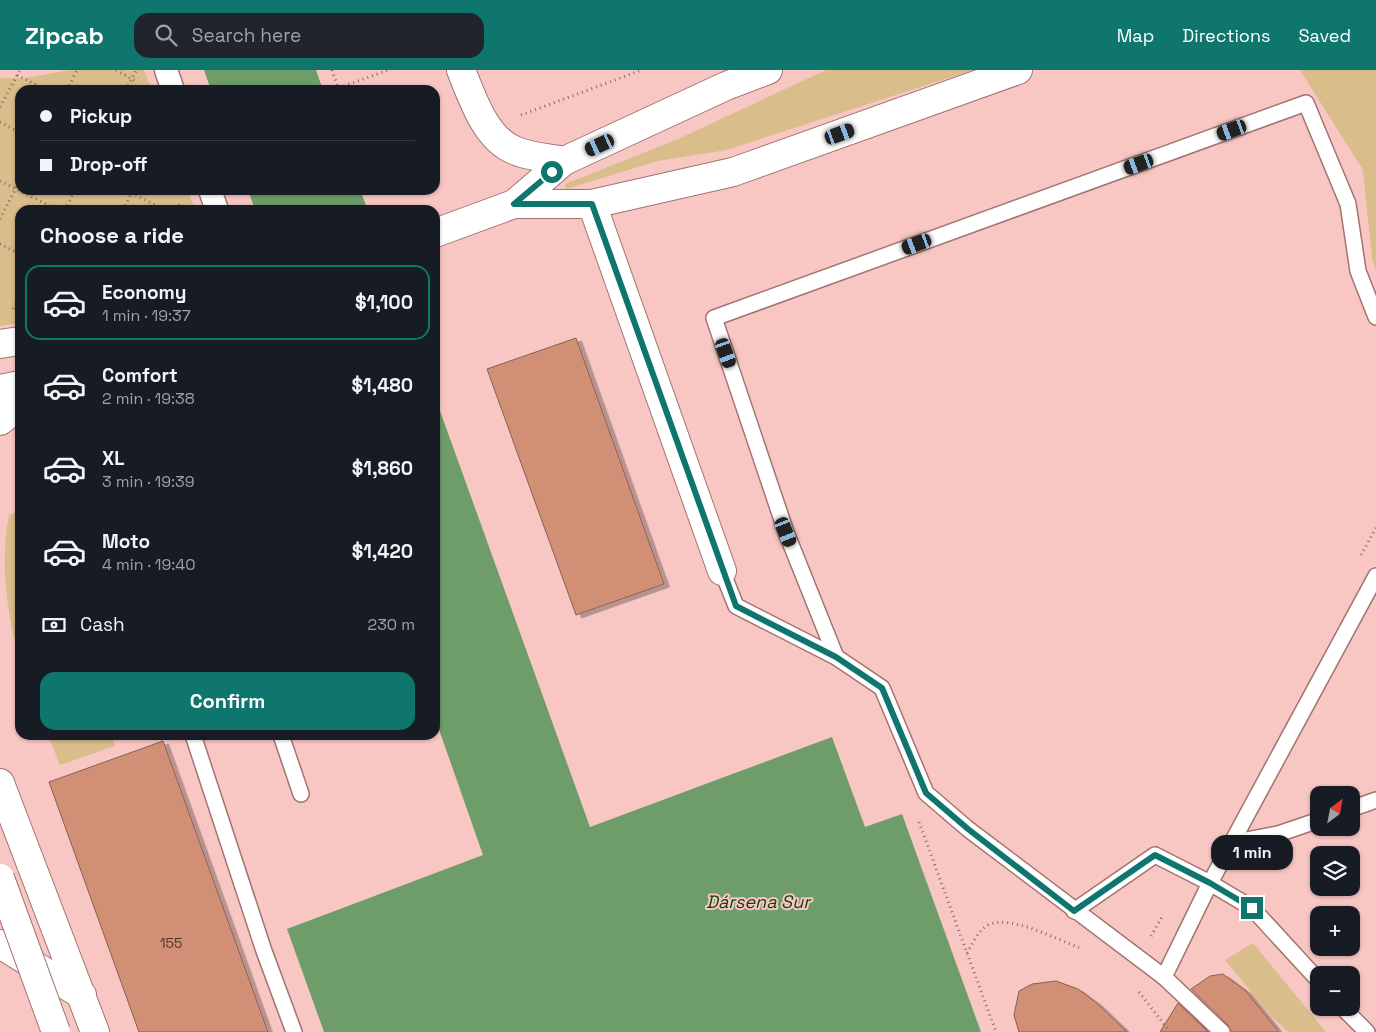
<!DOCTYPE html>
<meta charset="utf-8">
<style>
body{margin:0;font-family:"Space Grotesk",sans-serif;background:#20242c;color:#f1f3f6;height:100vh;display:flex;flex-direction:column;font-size:19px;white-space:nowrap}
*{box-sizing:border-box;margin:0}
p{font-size:16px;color:#9ea1a6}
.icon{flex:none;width:28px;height:28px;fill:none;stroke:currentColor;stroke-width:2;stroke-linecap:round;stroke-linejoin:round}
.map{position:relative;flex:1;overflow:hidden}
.side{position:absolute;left:15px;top:135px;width:425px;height:535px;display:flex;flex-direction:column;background:#171b24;border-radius:15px;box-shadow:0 1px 4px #0004}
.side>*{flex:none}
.banner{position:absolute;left:15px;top:15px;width:425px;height:110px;border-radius:15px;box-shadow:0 1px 4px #0004;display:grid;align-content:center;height:110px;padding:0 25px;background:#171b24}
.needle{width:32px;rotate:32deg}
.tools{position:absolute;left:1310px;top:716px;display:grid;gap:10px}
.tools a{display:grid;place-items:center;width:50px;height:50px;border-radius:10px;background:#171b24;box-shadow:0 1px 4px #0004;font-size:25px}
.end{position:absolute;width:22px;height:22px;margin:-11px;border:6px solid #0f766e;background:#fff;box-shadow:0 0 0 2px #fff}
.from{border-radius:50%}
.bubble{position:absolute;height:35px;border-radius:15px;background:#171b24;box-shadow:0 1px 4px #0004;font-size:16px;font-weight:800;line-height:35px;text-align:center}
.car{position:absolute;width:15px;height:30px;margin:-15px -8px;border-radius:6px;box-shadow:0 0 4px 1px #0007;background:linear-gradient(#222 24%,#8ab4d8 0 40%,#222 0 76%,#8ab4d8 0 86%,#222 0)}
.banner b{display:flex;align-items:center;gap:18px;height:48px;font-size:19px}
.banner b+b{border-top:1px solid #363941}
.banner i{width:12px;height:12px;background:#f1f3f6}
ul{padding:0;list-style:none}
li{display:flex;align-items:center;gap:15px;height:75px;margin:0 10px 8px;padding:0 15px;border:2px solid transparent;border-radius:15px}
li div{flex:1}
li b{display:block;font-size:19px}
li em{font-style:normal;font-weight:800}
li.active{border-color:#0f766e}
li>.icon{width:45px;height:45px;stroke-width:1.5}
h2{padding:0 25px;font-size:22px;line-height:60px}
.pay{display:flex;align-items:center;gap:12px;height:55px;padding:0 25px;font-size:19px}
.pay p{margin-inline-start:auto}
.primary-button{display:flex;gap:10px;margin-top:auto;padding:10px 25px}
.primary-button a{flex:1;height:58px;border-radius:15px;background:#0f766e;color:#fff;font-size:20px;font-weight:800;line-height:58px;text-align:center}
header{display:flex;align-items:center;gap:30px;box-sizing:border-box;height:70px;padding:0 25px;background:#0f766e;color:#fff}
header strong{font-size:24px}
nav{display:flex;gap:28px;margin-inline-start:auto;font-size:18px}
.search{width:350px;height:45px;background:#20242c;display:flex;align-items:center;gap:12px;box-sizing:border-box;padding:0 18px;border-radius:15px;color:#9ea1a6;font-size:19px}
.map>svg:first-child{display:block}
.green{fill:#d9bd8b}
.water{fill:#6e9d6a}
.building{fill:#d18f74;stroke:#886051;filter:url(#shadow)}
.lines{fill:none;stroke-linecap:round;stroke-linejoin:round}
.service-casing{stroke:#a17471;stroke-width:18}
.pedestrian-casing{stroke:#a17471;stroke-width:25}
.minor-casing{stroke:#a17471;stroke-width:30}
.secondary-casing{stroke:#a17471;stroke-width:30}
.motorway-casing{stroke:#a17471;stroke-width:30}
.path{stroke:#8b6a68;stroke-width:3;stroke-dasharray:1 4;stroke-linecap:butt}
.service{stroke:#fff;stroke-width:15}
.pedestrian{stroke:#fff;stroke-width:22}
.minor{stroke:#fff;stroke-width:28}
.secondary{stroke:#fff;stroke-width:28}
.motorway{stroke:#fff;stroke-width:28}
.motorway-bridge-casing{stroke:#a17471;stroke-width:30;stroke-linecap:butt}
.motorway-bridge{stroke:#fff;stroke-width:28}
.route{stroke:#0f766e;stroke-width:6}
.labels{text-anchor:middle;stroke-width:4;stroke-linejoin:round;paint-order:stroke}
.number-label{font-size:14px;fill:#553730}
.water-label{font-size:18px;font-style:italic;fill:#10410e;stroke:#f9c7c3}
</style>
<header>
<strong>Zipcab</strong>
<div class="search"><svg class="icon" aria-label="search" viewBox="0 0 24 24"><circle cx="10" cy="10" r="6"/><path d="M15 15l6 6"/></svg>Search here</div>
<nav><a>Map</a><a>Directions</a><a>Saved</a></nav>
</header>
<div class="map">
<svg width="1376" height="962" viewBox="0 0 1376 962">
<defs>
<filter id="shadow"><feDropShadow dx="5.5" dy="3" stdDeviation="0" flood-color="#0004"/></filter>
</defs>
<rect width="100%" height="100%" fill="#f9c7c3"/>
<!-- green -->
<g class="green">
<path d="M69,0H144L152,20H20V120H188L195,140H20V253L0,256V8H27Z"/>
<path d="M826,0H973L727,80L658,91L566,119L565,114L678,69Z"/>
<path d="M1300,0H1376V201L1372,188L1363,100Z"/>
<path d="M20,441V589C6,543 0,491 9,445Z"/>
<path d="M48,665H111L115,676L60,695Z"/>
<path d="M1253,873L1326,962H1288L1270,945L1225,890Z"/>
</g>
<!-- water -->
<g class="water">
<path d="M204,0H316L323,20H211Z"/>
<path d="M248,120H360L368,140H255Z"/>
<path d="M435,327L590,757L832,667L865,757L902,744L981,962H324L287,859L483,785L435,648Z"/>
</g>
<!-- building -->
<g class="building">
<path d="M576,268L664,514L576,545L487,299Z"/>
<path d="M163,671L189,743L268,962H139L49,712Z"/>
<path d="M1223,904L1246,921L1279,962H1231L1228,955L1191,919L1210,906Z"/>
<path d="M1056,911L1078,919L1098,934L1127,962H1019L1014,945L1019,921L1032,914Z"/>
<path d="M1178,933L1208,962H1160Z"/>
</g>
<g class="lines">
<defs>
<g id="service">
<path d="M722,501L736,536L836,587L882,618L926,723L968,759L1164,907"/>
<path d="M836,587L786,462L714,248L1306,33L1348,134L1358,201L1376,247"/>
<path d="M193,665L264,881L294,962"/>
<path d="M281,665L301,724"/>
<path d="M1351,739L1376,730"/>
<path d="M1230,773L1278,764L1319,750"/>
<path d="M1074,841L1155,785L1210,813L1164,907L1222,962"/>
<path d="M1319,911L1252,838L1210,813L1376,506"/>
<path d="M1343,938L1367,962"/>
</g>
<g id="pedestrian">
<path d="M166,0L173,20"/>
<path d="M210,120L217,140"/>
</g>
<g id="minor">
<path d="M461,0C472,27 485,68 514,80C529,87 549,88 564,91"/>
<path d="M592,134L722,501"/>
</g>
<g id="secondary">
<path d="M514,134H592L733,102L1018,0"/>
<path d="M435,163L514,134L564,91L726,16L768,0"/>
<path d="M0,274L20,271"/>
<path d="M0,351L20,335"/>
<path d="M0,713L95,962"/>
<path d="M0,874L82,925"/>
</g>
<path id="motorway" d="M0,319L20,315"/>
</defs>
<!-- service casing -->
<use href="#service" class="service-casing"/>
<!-- pedestrian casing -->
<use href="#pedestrian" class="pedestrian-casing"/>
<!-- minor casing -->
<use href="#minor" class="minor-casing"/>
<!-- secondary casing -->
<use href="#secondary" class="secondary-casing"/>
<!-- motorway casing -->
<use href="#motorway" class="motorway-casing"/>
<!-- path -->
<g class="path">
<path d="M116,0L137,12"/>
<path d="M332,0L338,18L389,0"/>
<path d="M17,5L46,20"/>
<path d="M67,20L77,0"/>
<path d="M126,20L136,1"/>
<path d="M0,37L20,0"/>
<path d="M521,45L642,0"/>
<path d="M0,52L20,63"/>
<path d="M0,111L58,140"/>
<path d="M127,120L164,140"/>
<path d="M65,140L75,120"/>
<path d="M123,140L133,120"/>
<path d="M177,140L181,132"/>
<path d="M0,149L20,110"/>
<path d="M0,174L20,184"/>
<path d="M13,239L20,227"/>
<path d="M1361,485L1376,458"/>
<path d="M919,752L996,962"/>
<path d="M1151,866L1163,845"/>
<path d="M967,883C973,873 978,861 988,855C1010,844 1058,870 1080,878"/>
<path d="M1139,922L1170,962"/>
</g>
<!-- service -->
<use href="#service" class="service"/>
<!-- pedestrian -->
<use href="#pedestrian" class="pedestrian"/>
<!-- minor -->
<use href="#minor" class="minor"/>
<!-- secondary -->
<use href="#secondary" class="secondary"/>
<!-- motorway -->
<use href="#motorway" class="motorway"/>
<defs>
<path id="motorway-bridge" d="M0,808L56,962"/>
</defs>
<!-- motorway-bridge casing -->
<use href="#motorway-bridge" class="motorway-bridge-casing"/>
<!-- motorway-bridge -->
<use href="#motorway-bridge" class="motorway-bridge"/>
</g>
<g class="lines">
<!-- route -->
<path class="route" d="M552,102L514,134H592L736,536L836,587L882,618L926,723L968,759L1074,841L1155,785L1210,813L1252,838"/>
</g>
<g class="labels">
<!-- number labels -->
<g class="number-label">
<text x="171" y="878">155</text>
</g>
<!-- water labels -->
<g class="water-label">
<text x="758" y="838">Dársena Sur</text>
</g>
</g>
</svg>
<div class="tools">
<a><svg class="needle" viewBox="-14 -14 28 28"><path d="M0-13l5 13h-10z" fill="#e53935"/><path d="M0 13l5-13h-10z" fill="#9ea1a6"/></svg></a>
<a><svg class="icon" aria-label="layers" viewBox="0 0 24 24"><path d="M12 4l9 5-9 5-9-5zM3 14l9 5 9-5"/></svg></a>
<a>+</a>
<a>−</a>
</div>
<i class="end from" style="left:552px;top:102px"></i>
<i class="end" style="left:1252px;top:838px"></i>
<div class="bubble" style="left:1211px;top:765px;width:82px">1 min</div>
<i class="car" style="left:1232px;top:60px;rotate:250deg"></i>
<i class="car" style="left:840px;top:64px;rotate:70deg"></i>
<i class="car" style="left:600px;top:75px;rotate:245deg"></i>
<i class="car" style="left:1139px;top:94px;rotate:250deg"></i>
<i class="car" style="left:917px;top:174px;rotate:250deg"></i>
<i class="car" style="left:726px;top:283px;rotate:160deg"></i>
<i class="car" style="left:786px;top:462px;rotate:158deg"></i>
<div class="banner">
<b><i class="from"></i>Pickup</b>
<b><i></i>Drop-off</b>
</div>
<section class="side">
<h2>Choose a ride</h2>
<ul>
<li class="active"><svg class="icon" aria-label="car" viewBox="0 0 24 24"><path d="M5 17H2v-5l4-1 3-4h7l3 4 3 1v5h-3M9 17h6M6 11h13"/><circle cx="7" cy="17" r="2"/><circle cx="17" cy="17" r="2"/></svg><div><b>Economy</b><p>1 min · 19:37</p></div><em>$1,100</em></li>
<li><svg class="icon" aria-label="car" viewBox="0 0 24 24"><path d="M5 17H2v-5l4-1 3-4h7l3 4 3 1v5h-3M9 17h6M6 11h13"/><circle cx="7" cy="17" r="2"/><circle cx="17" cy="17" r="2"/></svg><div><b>Comfort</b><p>2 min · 19:38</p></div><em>$1,480</em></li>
<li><svg class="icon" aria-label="car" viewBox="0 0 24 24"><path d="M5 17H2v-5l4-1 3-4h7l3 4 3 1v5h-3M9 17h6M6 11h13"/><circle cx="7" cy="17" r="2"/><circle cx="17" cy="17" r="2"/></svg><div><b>XL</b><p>3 min · 19:39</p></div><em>$1,860</em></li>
<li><svg class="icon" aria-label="car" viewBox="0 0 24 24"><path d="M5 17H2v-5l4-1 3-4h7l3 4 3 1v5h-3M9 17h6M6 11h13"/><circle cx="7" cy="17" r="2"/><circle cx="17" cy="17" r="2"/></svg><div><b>Moto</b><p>4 min · 19:40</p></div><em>$1,420</em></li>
</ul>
<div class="pay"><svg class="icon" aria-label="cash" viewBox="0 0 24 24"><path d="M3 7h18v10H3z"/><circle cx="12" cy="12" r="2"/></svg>Cash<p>230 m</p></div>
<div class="primary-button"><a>Confirm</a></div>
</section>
</div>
